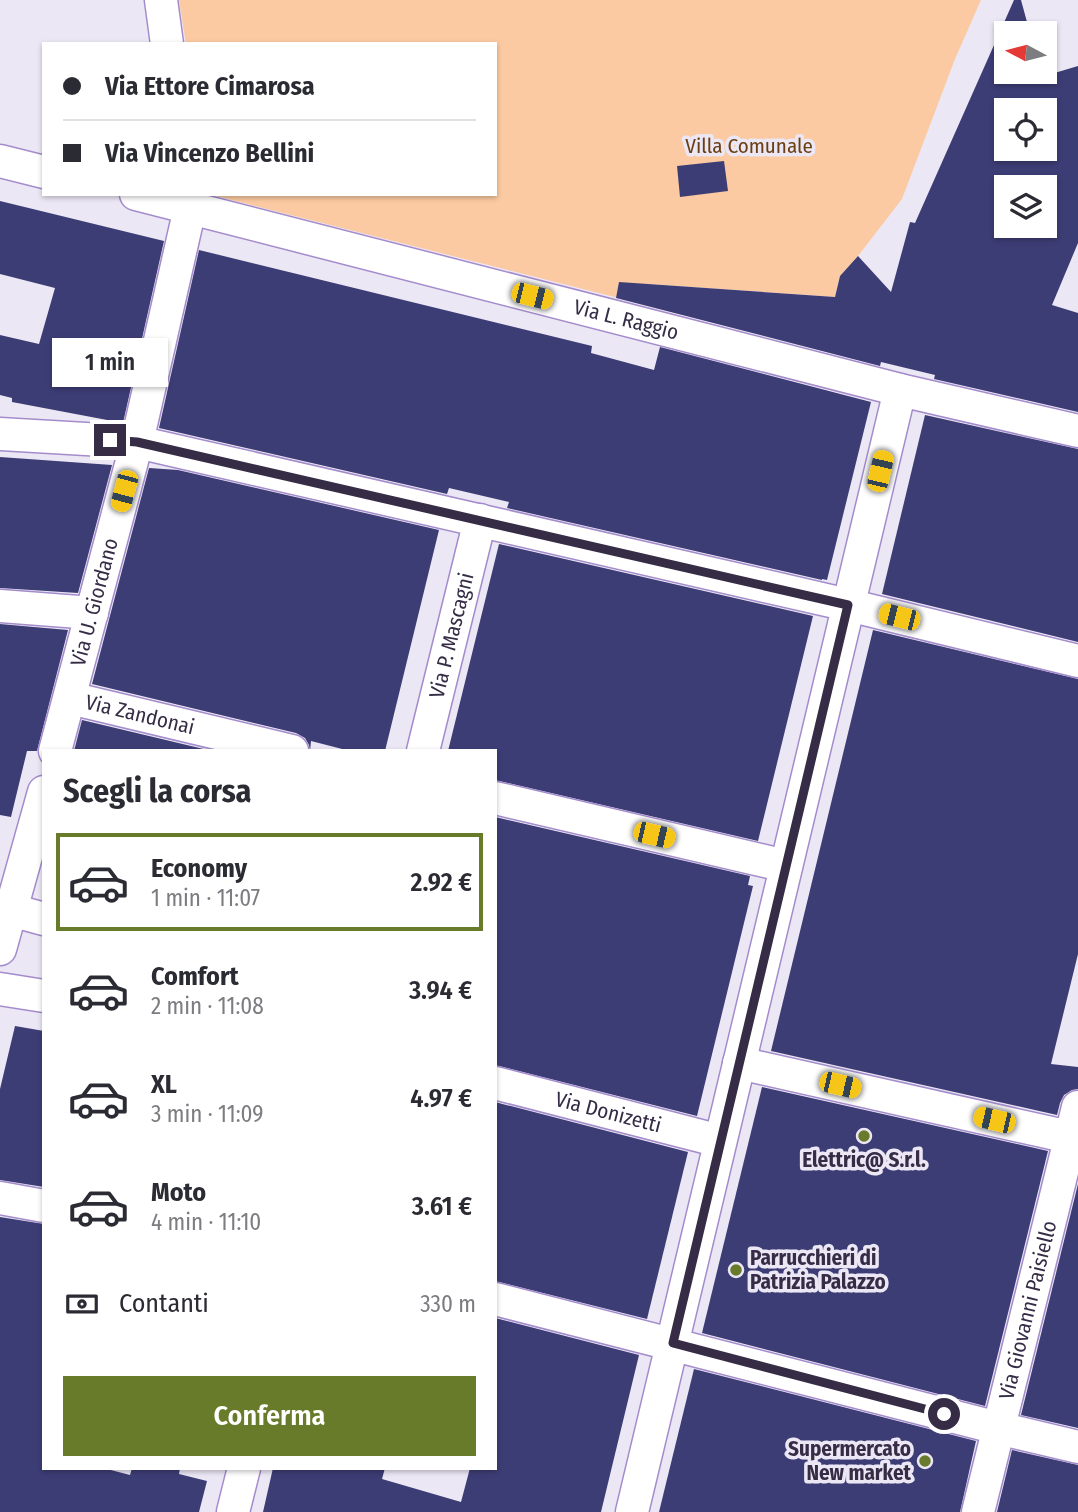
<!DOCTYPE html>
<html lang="it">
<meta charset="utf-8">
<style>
body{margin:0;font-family:"Fira Sans Condensed",sans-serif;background:#f2f2f3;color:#2b2b33;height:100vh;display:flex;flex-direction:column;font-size:26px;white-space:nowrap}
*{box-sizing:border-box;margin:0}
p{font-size:23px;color:#7c7c81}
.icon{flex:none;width:38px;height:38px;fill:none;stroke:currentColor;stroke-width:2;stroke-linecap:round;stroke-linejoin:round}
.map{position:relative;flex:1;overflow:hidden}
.drawer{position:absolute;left:42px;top:749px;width:455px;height:721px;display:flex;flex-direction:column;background:#fff;border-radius:0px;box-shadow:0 2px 5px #0004}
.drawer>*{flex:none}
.banner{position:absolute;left:42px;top:42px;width:455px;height:154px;border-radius:0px;box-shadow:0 2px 5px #0004;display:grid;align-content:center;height:154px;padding:0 21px;background:#fff}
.needle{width:46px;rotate:277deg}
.buttons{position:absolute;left:994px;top:21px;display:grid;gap:14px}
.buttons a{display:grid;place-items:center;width:63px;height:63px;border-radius:0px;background:#fff;box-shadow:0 2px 5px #0004;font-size:35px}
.end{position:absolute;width:32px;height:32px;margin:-16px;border:9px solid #362c46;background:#fff;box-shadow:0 0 0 4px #fff}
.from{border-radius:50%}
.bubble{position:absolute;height:49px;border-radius:0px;background:#fff;box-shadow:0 2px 5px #0004;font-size:23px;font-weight:600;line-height:49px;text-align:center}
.car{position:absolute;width:21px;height:42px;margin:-21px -10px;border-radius:9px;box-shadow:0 0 5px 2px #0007;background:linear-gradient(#f5c518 24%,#345 0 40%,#f5c518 0 76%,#345 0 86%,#f5c518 0)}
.banner b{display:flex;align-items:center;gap:24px;height:66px;font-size:26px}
.banner b+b{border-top:2px solid #e1e1e2}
.banner i{width:18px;height:18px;background:#2b2b33}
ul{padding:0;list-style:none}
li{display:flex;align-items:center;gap:21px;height:98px;margin:0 14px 10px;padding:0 7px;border:4px solid transparent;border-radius:0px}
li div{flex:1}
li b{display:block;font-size:26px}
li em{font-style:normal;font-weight:600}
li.on{border-color:#687b2a}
li>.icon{width:63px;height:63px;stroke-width:1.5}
h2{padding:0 21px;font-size:32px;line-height:84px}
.pay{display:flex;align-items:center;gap:18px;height:77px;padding:0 21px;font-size:26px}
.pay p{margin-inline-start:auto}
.action{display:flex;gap:14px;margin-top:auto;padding:14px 21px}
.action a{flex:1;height:80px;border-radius:0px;background:#687b2a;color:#fff;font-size:28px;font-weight:600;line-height:80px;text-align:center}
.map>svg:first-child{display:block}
.green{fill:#fbcaa2}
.building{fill:#3d3d76;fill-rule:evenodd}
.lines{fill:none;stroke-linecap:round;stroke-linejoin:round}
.minor-casing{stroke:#a48ccc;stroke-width:35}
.minor{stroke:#fff;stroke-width:32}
.route{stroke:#362c46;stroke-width:9}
.poi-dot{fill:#687b2a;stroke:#ece7f5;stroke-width:2.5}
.labels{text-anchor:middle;stroke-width:7;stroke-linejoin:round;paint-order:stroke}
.park-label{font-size:21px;fill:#6c3f12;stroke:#ece7f5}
.street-label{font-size:21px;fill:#362c46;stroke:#ece7f5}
.poi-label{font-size:21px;font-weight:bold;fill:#362c46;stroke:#ece7f5}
</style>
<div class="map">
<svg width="1078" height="1512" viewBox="0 0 1078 1512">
<rect width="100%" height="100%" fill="#ece7f5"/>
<!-- green -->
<path class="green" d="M179,0H981L955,59L902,199L858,256L840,276L835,297L648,284L642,304L208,194H495V44H186Z"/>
<!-- building -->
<g class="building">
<path d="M1014,0H1021L1030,33H1006V72H1040L1041,77L1078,66V243L1052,305L1078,313V412L934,379L935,375L881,362L880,366L616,298L619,282L835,297L840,276L858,256L891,292L910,222L915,223ZM1006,110H1045V149H1006ZM1006,187H1045V226H1006Z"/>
<path d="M724,161L728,191L680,197L677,166Z"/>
<path d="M0,201L164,241L123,423L12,402V398L0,395V335L39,344L55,288L0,274Z"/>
<path d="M199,250L592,346L591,353L654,370L660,347L871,402L827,580L822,579V580L507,508L509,502L449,488L447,494L159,428Z"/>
<path d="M925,415L1078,449V642L882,594Z"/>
<path d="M0,457L112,465L78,593L0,588Z"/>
<path d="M149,468L178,470L439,530L385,751H350L311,741L310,751L309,745L305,738L296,733L92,684Z"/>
<path d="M499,544L813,616L758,841L495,780V751H448Z"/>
<path d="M0,624L68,630L37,751H27L11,817L0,815Z"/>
<path d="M873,630L1078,679V954L1051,1064L1078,1067V1089L1072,1090L1064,1095L1060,1103L1057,1115L771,1051Z"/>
<path d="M82,720L212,751H74Z"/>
<path d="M495,817L750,876L748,885L753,886L697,1116L495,1065Z"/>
<path d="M15,1026L44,1031V1187L0,1180V1089Z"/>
<path d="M762,1087L1048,1151L985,1406L702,1333Z"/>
<path d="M495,1102L688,1152L647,1319L495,1281Z"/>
<path d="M1078,1184V1428L1021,1415Z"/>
<path d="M0,1217L44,1224V1468H103L130,1475L132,1468H180L179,1474L207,1481L199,1512H0Z"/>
<path d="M495,1318L639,1355L601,1512H263L273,1468H385L382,1479L461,1502L470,1468H495Z"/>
<path d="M694,1369L976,1441L960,1512H659Z"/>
<path d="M1012,1450L1078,1465V1512H997Z"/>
</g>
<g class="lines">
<defs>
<g id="minor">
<path d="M161,0L167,44"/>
<path d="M0,161L44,172"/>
<path id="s1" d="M136,194L900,390L1078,431"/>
<path d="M0,434L137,442L848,605L1078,661"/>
<path d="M0,606L92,613"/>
<path id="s2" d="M70,698L292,751"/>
<path id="s3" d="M55,751L137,442L190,208L189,194"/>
<path id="s4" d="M423,751L480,520"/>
<path d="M495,798L786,866"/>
<path d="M11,910L44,919"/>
<path d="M0,949L44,792"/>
<path d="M0,989L44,996"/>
<path d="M739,1063L1078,1139"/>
<path id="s5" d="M495,1083L720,1141"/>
<path d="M0,1198L44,1206"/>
<path d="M495,1299L998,1428L1078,1447"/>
<path d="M233,1512L244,1468"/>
<path d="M632,1512L900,390"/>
<path id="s6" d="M978,1512L1078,1107"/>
</g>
</defs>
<!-- minor casing -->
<use href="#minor" class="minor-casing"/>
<!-- minor -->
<use href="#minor" class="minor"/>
</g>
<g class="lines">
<!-- route -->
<path class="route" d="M110,440L137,442L848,605L673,1343L944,1414"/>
</g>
<!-- markers -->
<g class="poi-dot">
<circle cx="864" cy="1136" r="7"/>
<circle cx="736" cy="1270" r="7"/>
<circle cx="925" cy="1461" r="7"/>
</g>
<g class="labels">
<!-- park labels -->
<g class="park-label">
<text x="749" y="153">Villa Comunale</text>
</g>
<!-- street labels -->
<g class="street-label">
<text dy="7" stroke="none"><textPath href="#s1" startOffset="506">Via L. Raggio</textPath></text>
<text dy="7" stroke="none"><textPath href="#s3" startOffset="154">Via U. Giordano</textPath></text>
<text dy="7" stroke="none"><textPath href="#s4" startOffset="119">Via P. Mascagni</textPath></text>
<text dy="7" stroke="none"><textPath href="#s2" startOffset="72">Via Zandonai</textPath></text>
<text dy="7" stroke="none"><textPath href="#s5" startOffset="117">Via Donizetti</textPath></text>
<text dy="7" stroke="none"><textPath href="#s6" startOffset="208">Via Giovanni Paisiello</textPath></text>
</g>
<!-- poi labels -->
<g class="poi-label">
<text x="864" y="1167">Elettric@ S.r.l.</text>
<text x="750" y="1265" text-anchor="start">Parrucchieri di<tspan x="750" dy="24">Patrizia Palazzo</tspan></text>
<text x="911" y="1456" text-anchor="end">Supermercato<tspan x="911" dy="24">New market</tspan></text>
</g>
</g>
</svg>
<div class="buttons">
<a><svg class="needle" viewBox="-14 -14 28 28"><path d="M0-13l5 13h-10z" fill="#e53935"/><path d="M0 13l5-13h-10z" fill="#7c7c81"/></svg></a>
<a><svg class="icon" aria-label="locate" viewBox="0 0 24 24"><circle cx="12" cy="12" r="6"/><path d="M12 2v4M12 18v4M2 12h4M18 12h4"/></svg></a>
<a><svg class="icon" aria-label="layers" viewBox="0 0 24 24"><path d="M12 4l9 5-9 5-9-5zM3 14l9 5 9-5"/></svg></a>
</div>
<i class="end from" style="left:944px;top:1414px"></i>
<i class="end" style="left:110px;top:440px"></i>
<div class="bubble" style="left:52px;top:338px;width:116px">1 min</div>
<i class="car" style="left:532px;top:296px;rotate:104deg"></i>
<i class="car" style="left:880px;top:471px;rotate:13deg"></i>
<i class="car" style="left:124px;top:491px;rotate:195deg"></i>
<i class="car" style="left:899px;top:617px;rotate:284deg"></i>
<i class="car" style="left:654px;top:835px;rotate:103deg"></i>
<i class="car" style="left:840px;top:1085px;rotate:103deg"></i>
<i class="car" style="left:994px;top:1120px;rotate:283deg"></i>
<div class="banner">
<b><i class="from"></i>Via Ettore Cimarosa</b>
<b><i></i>Via Vincenzo Bellini</b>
</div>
<section class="drawer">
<h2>Scegli la corsa</h2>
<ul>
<li class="on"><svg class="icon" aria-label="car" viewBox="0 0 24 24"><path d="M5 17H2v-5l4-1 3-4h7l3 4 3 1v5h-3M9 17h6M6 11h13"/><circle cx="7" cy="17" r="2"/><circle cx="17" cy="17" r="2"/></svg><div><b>Economy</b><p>1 min · 11:07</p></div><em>2.92 €</em></li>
<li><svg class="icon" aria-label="car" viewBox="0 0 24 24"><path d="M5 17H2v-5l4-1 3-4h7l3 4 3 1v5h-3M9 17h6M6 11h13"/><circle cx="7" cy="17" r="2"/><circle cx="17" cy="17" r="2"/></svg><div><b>Comfort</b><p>2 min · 11:08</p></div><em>3.94 €</em></li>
<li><svg class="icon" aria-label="car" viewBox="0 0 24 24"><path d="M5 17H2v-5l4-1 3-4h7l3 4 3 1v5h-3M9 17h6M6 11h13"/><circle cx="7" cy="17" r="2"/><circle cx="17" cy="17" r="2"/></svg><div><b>XL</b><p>3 min · 11:09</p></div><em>4.97 €</em></li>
<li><svg class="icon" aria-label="car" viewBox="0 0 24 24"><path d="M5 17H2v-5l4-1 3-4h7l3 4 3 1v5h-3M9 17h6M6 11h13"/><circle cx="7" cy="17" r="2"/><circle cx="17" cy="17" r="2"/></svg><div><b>Moto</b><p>4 min · 11:10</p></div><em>3.61 €</em></li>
</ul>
<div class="pay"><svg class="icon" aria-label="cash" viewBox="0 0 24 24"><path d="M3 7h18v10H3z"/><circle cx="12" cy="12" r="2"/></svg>Contanti<p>330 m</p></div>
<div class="action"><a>Conferma</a></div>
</section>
</div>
